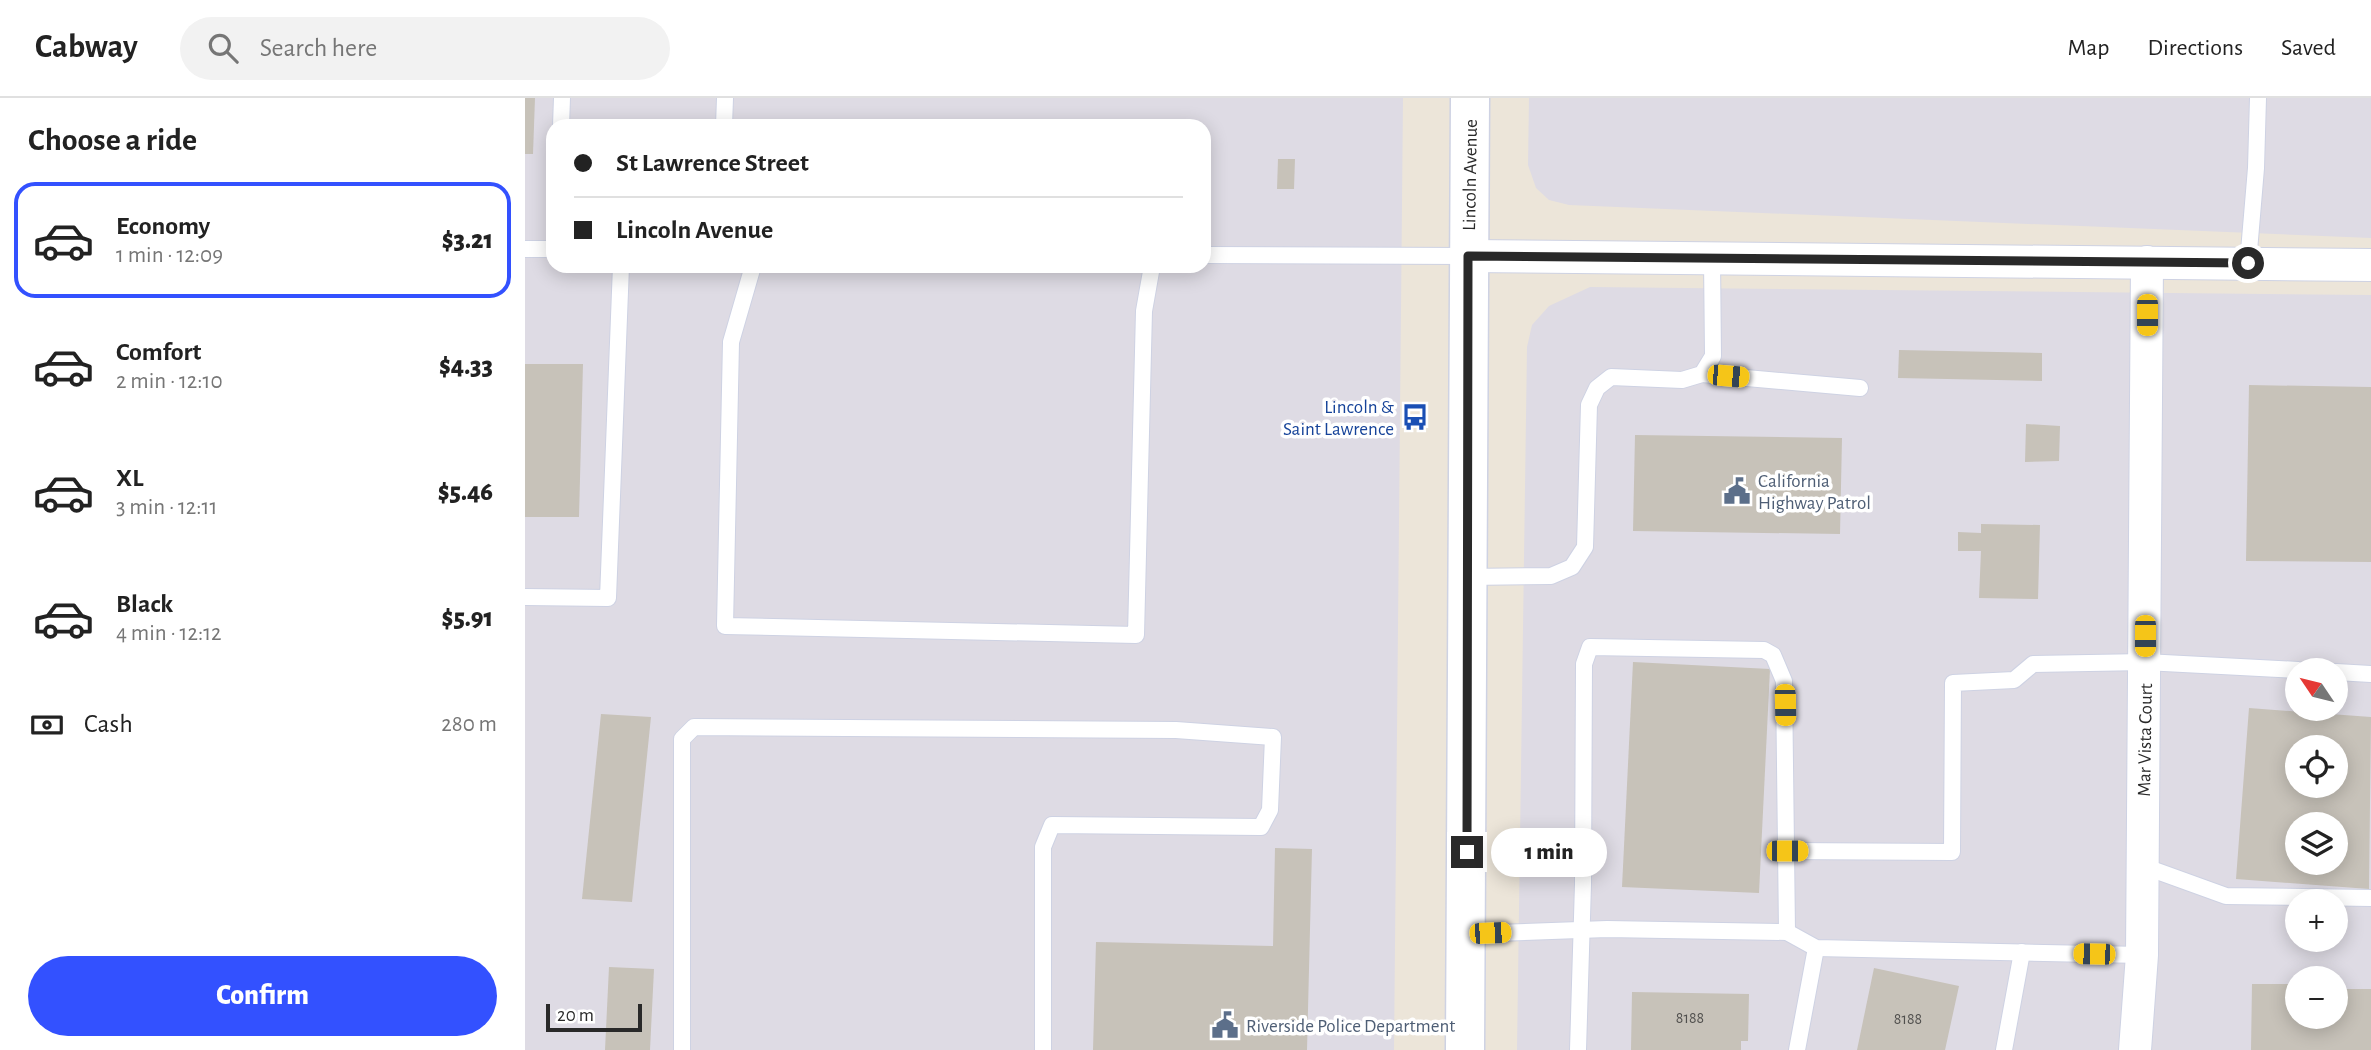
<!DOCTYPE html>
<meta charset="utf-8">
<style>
body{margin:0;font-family:"Alegreya Sans",sans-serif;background:#f2f2f2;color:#222;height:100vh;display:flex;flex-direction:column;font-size:26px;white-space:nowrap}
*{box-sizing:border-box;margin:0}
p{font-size:23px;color:#767676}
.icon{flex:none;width:38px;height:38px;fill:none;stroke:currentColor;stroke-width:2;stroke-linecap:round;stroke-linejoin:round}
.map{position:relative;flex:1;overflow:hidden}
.panel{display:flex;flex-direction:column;background:#fff;width:525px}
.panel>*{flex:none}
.top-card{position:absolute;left:21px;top:21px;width:665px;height:154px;border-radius:21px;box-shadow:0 4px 18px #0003;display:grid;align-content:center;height:154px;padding:0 28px;background:#fff}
.needle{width:46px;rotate:305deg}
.controls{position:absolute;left:1760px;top:560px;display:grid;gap:14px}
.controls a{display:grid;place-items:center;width:63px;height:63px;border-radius:50%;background:#fff;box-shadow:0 4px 18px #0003;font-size:35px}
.scale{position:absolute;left:21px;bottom:18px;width:96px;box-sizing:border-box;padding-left:7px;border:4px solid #292929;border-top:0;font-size:19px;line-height:24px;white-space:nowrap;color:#292929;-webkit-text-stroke:5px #fff;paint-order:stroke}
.end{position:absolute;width:32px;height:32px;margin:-16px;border:9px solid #292929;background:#fff;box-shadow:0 0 0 4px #fff}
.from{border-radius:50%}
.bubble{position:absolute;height:49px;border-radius:24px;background:#fff;box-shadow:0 4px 18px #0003;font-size:23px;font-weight:800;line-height:49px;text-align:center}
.car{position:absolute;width:21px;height:42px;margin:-21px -10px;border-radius:9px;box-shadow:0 0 5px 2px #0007;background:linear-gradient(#f5c518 24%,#345 0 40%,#f5c518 0 76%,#345 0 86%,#f5c518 0)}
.top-card b{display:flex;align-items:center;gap:24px;height:66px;font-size:26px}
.top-card b+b{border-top:2px solid #e0e0e0}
.top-card i{width:18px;height:18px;background:#222}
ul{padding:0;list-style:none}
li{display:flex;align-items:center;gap:21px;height:116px;margin:0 14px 10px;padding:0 14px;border:4px solid transparent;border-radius:21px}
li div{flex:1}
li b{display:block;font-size:26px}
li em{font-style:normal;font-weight:800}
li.active{border-color:#3351ff}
li>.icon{width:63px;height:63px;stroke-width:1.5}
h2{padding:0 28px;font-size:32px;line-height:84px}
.pay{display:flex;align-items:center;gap:18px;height:77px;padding:0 28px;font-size:26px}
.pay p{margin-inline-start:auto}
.action{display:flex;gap:14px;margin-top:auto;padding:14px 28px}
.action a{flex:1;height:80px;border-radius:42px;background:#3351ff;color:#fff;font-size:28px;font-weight:800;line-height:80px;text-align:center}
header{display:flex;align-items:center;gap:42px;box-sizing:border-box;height:98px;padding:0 35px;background:#fff;border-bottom:2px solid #e0e0e0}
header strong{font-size:33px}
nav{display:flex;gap:38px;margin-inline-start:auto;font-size:24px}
.search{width:490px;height:63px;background:#f2f2f2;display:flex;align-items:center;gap:18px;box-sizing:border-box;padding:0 24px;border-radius:38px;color:#767676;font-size:26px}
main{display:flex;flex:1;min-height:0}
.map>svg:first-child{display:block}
.industrial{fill:#dedbe4;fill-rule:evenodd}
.building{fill:#c7c2b9;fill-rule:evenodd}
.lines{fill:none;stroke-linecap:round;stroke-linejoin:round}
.lane-casing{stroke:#ced2e3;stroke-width:18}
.street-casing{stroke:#ced2e3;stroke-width:34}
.secondary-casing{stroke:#ced2e3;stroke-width:41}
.lane{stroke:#fff;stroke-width:16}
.street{stroke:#fff;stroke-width:32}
.secondary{stroke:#fff;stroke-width:38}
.route{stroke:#292929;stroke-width:9}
.labels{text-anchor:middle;stroke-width:7;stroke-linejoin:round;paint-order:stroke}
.number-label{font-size:16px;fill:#504f4d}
.street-label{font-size:19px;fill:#292929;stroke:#fff}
.transit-label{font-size:19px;fill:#164399;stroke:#fff;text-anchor:end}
.service-label{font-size:19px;fill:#4e5e75;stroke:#fff;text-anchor:start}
</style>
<header>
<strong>Cabway</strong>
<div class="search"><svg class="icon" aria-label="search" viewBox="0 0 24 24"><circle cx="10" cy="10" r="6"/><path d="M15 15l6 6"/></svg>Search here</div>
<nav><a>Map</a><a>Directions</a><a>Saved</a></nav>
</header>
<main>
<section class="panel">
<h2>Choose a ride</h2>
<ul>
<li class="active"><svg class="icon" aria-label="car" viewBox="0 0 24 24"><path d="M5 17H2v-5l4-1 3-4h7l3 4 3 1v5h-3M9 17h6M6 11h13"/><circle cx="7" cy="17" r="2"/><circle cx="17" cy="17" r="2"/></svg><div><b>Economy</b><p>1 min · 12:09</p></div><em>$3.21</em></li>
<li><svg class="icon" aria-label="car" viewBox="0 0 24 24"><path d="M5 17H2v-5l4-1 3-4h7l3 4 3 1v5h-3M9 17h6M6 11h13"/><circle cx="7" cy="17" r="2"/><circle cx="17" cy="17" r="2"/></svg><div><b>Comfort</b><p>2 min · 12:10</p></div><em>$4.33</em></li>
<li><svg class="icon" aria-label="car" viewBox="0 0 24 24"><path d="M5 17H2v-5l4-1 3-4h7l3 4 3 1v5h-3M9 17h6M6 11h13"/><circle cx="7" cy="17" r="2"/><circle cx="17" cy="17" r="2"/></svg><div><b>XL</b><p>3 min · 12:11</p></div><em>$5.46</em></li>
<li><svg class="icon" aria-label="car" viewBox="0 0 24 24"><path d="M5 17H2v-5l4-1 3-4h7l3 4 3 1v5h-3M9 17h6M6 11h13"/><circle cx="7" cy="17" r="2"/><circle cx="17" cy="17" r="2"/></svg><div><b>Black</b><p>4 min · 12:12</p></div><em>$5.91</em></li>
</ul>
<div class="pay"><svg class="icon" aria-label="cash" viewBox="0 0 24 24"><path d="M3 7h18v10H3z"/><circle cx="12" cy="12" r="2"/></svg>Cash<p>280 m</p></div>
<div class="action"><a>Confirm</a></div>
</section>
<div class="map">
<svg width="1846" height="952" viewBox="0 0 1846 952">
<rect width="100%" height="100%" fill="#ece5d9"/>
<!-- industrial -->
<g class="industrial">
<path d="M0,0H878L869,952H0ZM28,28H679V168H28Z"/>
<path d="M1004,0H1846V140L1044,107L1024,102L1011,90L1003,67Z"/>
<path d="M1065,189L1846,197V952H992L1002,249L1007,227L1024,208ZM1773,572H1811V611H1773ZM1773,649H1811V688H1773ZM1773,726H1811V765H1773ZM1773,803H1811V842H1773ZM1773,880H1811V919H1773Z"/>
</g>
<!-- building -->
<g class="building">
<path d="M0,0H10L8,56H0Z"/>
<path d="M753,61H770L769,91H752Z"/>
<path d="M1374,252L1517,255V283L1373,280Z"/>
<path d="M0,266H58L54,419H0Z"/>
<path d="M1724,287L1846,289V464L1721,463Z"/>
<path d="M1501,326L1535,328L1534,363L1500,364Z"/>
<path d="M1110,337L1317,340L1315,436L1108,433Z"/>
<path d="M1456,426L1515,427L1513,501L1454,500L1456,453H1433V434L1456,435Z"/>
<path d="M1108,564L1245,571L1234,795L1097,789Z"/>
<path d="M1724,610L1846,619L1844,791L1711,781ZM1773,649H1811V688H1773ZM1773,726H1811V765H1773Z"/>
<path d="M76,616L126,619L107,804L57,801Z"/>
<path d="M750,750L787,751L782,952H568L571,844L748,848Z"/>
<path d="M84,869L129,871L125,952H80Z"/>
<path d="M1349,870L1434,888L1420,952H1332Z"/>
<path d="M1727,886H1773V919H1811V891H1846V952H1726Z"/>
<path d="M1107,894L1224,896L1223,943H1216V952H1106Z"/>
</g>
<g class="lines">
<defs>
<g id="lane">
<path d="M36,28L37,0"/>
<path d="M199,28L200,0"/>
<path d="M0,151H28"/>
<path d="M679,157L943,158"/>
<path d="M1723,165L1731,70L1733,0"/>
<path d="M228,168L206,244L200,528L611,537L619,213L627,168"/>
<path d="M1177,276L1335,290"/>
<path d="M941,479L1026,478L1047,469L1060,449L1064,307L1072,290L1086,279L1157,282L1177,276L1188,258L1187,161"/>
<path d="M0,499L83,500L96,168"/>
<path d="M1811,574L1846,576"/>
<path d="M1262,753L1427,754L1428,585L1489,582L1508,566L1620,564L1773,572"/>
<path d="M1618,768L1701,798L1846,800"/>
<path d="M942,836L1082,831L1262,834L1291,850L1617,857"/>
<path d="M157,952V641L169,629L651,632L748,639L745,712L736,729L527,727L518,749V952"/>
<path d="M1053,952L1058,786L1059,566L1065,549L1239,552L1248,557L1259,583L1262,834"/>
<path d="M1272,952L1291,850"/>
<path d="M1479,952L1497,854"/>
</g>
<g id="street">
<path d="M943,158L1846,167"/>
<path d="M1610,952L1617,857L1622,164"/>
</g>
<path id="secondary" d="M940,952L945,0"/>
</defs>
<!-- lane casing -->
<use href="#lane" class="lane-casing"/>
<!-- street casing -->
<use href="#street" class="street-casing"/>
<!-- secondary casing -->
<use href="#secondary" class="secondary-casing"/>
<!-- lane -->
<use href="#lane" class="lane"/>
<!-- street -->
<use href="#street" class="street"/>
<!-- secondary -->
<use href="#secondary" class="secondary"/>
</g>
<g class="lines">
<!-- route -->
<path class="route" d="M942,754L943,158L1723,165"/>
</g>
<!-- icons -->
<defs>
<symbol id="bus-bare" viewBox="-9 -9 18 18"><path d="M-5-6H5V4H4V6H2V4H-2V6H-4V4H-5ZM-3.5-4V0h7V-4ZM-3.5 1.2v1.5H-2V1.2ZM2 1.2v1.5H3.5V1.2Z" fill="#1a4fb4" stroke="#fff" stroke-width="2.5" paint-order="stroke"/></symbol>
<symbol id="civic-bare" viewBox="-9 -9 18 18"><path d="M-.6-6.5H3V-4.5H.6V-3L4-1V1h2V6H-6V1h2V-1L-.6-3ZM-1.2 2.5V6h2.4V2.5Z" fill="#5c6f8a" stroke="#fff" stroke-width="2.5" paint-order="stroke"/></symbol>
</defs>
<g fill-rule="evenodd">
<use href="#bus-bare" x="871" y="300" width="38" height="38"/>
<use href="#civic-bare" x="1193" y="374" width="38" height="38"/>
<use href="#civic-bare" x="681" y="908" width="38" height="38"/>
</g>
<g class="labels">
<!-- number labels -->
<g class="number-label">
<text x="1165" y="925">8188</text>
<text x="1383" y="926">8188</text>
</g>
<!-- street labels -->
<g class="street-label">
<text transform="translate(944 77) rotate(-89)" y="7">Lincoln Avenue</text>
<text transform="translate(1619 642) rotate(-89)" y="7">Mar Vista Court</text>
</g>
<!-- transit labels -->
<g class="transit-label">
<text x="869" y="315">Lincoln &amp;<tspan x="869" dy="22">Saint Lawrence</tspan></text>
</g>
<!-- service labels -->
<g class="service-label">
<text x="1233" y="389">California<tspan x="1233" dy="22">Highway Patrol</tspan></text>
<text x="721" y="934">Riverside Police Department</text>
</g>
</g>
</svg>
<div class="controls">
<a><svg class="needle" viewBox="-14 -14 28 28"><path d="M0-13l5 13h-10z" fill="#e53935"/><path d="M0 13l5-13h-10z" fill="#767676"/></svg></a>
<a><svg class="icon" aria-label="locate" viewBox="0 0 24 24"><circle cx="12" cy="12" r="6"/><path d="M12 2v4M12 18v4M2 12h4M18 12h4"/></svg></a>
<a><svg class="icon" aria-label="layers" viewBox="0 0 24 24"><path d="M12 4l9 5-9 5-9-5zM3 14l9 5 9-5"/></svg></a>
<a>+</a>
<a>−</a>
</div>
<div class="scale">20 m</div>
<i class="end from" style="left:1723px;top:165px"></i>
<i class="end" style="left:942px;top:754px"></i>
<div class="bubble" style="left:966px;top:730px;width:116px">1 min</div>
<i class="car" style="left:1622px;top:217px;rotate:180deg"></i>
<i class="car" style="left:1203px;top:278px;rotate:95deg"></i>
<i class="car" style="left:1620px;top:538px;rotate:180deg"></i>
<i class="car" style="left:1260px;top:607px;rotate:179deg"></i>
<i class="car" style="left:1262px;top:753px;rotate:90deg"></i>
<i class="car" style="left:965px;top:835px;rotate:88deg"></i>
<i class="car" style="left:1569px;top:856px;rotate:271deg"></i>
<div class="top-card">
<b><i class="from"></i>St Lawrence Street</b>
<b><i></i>Lincoln Avenue</b>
</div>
</div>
</main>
